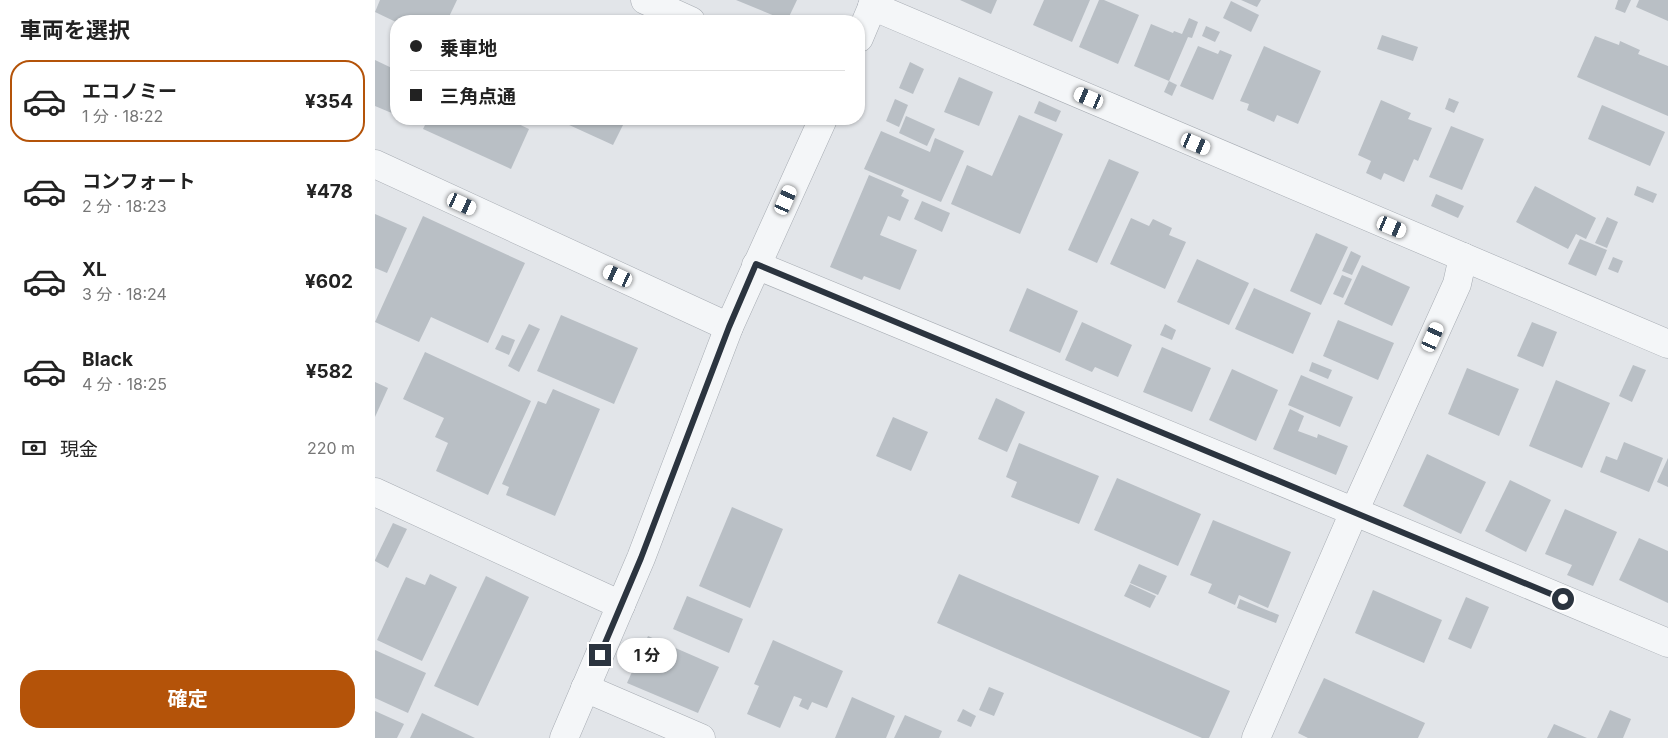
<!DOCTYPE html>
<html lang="ja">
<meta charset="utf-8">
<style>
body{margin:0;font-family:Inter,"Noto Sans JP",sans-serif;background:#f2f2f2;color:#222;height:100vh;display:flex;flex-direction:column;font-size:19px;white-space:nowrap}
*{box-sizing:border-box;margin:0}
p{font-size:16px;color:#767676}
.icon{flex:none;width:28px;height:28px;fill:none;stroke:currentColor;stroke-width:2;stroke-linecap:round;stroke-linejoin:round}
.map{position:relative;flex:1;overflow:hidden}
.drawer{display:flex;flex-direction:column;background:#fff;width:375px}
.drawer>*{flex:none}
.top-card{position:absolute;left:15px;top:15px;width:475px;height:110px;border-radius:20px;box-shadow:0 1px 4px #0004;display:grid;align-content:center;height:110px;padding:0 20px;background:#fff}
.end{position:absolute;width:22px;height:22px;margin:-11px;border:6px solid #2b343f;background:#fff;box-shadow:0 0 0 2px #fff}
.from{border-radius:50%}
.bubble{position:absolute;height:35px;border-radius:18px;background:#fff;box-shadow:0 1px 4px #0004;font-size:16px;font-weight:700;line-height:35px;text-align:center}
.car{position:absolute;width:15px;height:30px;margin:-15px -8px;border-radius:6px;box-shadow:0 0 4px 1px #0007;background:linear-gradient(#fff 24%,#345 0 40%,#fff 0 76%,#345 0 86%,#fff 0)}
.top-card b{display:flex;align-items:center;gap:18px;height:48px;font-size:19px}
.top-card b+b{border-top:1px solid #e0e0e0}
.top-card i{width:12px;height:12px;background:#222}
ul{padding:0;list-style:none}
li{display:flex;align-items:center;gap:15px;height:82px;margin:0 10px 8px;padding:0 10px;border:2px solid transparent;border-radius:20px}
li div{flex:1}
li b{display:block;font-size:19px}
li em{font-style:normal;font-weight:700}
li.active{border-color:#b45309}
li>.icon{width:45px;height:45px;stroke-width:1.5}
h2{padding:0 20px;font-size:22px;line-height:60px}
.pay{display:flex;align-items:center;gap:12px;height:55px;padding:0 20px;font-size:19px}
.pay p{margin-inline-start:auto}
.action{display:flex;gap:10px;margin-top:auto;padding:10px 20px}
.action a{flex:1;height:58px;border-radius:20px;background:#b45309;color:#fff;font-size:20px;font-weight:700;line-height:58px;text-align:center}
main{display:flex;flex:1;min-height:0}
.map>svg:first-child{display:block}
.building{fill:#b9bfc5}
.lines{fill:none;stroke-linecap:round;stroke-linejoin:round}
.minor-casing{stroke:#a7acb3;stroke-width:29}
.minor{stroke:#f4f6f8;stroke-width:28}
.route{stroke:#2b343f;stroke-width:6}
</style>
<main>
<section class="drawer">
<h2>車両を選択</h2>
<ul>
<li class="active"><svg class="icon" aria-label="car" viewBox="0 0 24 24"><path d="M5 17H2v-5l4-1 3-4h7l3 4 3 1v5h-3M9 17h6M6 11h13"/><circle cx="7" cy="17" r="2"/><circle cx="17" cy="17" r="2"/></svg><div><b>エコノミー</b><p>1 分 · 18:22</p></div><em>¥354</em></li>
<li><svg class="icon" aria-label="car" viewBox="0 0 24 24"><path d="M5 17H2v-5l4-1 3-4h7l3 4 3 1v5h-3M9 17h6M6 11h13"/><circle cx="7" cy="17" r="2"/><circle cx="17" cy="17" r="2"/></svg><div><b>コンフォート</b><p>2 分 · 18:23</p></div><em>¥478</em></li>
<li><svg class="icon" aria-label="car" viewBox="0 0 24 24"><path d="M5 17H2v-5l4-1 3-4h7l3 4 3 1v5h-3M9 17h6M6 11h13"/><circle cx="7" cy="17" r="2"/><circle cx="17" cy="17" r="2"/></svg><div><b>XL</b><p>3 分 · 18:24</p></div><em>¥602</em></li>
<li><svg class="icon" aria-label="car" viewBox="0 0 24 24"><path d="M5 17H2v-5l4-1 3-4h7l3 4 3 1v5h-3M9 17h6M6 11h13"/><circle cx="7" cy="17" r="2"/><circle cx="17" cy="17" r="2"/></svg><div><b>Black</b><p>4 分 · 18:25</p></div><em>¥582</em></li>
</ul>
<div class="pay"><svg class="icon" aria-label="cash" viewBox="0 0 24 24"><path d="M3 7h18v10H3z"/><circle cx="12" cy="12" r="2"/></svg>現金<p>220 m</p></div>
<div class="action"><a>確定</a></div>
</section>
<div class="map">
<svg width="1293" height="738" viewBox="0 0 1293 738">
<rect width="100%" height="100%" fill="#e2e5e9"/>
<!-- building -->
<g class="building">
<path d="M5,0H82L72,21L21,22L0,12Z"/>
<path d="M361,0H422L412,21Z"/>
<path d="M585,0H622L616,14Z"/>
<path d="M669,0H715L697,42L658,25Z"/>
<path d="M724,0H729L764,15L743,64L704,47Z"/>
<path d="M866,0H886L882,7Z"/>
<path d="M1243,0H1256L1250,13L1240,9Z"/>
<path d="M1264,0H1293V21L1261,7Z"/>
<path d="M856,1L884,15L876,32L848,18Z"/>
<path d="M814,18L823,22L817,38L813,37L794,81L759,66L776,24L798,33L799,31L807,34Z"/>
<path d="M831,26L845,32L840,42L827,36Z"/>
<path d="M1007,35L1043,47L1038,61L1002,49Z"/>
<path d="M1220,36L1244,45L1245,41L1265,50L1263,54L1293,66V116L1202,77Z"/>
<path d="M823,46L843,54L845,50L857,55L838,100L805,86Z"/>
<path d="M889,46L946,71L923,124L902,115L899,122L872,110L874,104L865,101Z"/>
<path d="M0,60L21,70V109L19,114L0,106Z"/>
<path d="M535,62L549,69L538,94L524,88Z"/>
<path d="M584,77L618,92L604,126L569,112Z"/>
<path d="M794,81L802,85L797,96L789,92Z"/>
<path d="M1074,98L1084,102L1079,113L1070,109Z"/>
<path d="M520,99L533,105L524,127L511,121Z"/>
<path d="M1006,100L1036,113L1033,119L1057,128L1043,161L1039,159L1029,182L1009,173L1006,180L991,173L996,161L983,155Z"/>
<path d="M664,101L686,111L681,122L659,113Z"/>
<path d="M1227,105L1290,132L1275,166L1213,139Z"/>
<path d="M644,115L688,134L645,234L576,204L592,165L617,176Z"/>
<path d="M531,116L560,129L552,146L524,133Z"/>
<path d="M53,119H133L154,129L136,169L48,129Z"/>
<path d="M181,119H251L238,145Z"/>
<path d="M1076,126L1109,139L1087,190L1054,177Z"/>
<path d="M506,131L555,152L560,138L589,151L566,202L489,169Z"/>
<path d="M734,159L764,172L722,263L693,250Z"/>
<path d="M494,175L529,190L526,196L534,200L525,221L513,216L505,235L542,250L525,290L489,276L487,280L455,267Z"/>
<path d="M1160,186L1221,218L1211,239L1201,234L1193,249L1141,222Z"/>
<path d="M1262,186L1282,194L1278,203L1259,195Z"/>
<path d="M1061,194L1089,206L1083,218L1056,206Z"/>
<path d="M547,201L575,213L567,232L539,219Z"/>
<path d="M0,214L32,228L12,273L0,268Z"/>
<path d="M48,216L150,263L113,343L56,317L44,342L0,322Z"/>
<path d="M1232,217L1243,222L1232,248L1220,243Z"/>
<path d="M756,218L774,226L778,219L797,228L794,235L811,242L790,289L735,264Z"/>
<path d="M941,233L973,247L946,305L915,291Z"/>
<path d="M1205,239L1232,250L1221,276L1193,264Z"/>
<path d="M976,251L986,256L977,275L967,271Z"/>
<path d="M1238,257L1248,261L1243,273L1233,269Z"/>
<path d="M822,259L874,283L854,325L802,302Z"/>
<path d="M987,265L1035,287L1017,326L969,304Z"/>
<path d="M967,275L977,279L968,298L958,294Z"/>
<path d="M652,288L703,311L685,353L634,331Z"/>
<path d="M879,288L936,313L918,354L860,329Z"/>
<path d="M186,315L263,348L239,404L162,371Z"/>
<path d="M963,320L1019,343L1003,380L948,356Z"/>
<path d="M707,322L757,345L743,377L720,367L717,372L690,360Z"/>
<path d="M1157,322L1182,332L1168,367L1142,356Z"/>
<path d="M154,324L165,329L144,372L133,366Z"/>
<path d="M790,324L801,330L797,340L785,335Z"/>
<path d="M127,335L140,340L134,355L120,349Z"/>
<path d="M787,347L836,368L817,412L768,392Z"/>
<path d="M50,352L156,401L113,495L61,471L73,443L60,437L69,418L28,399Z"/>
<path d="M937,362L957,370L953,379L934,371Z"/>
<path d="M1258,365L1271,370L1257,402L1244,396Z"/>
<path d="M1092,368L1144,389L1124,436L1073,414Z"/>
<path d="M857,369L903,390L881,441L834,420Z"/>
<path d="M926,375L978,397L965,427L913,405Z"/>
<path d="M1181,380L1235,403L1207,468L1154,446Z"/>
<path d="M0,382L13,388L0,417Z"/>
<path d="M178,389L225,409L180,516L131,495L134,487L127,484L163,401L171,404Z"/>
<path d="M621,398L650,412L632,452L603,439Z"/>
<path d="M915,409L929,416L923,431L942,438L943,434L973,446L961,475L898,449Z"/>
<path d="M518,417L553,432L536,471L501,456Z"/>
<path d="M1249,442L1288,458L1274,492L1225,472L1231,456L1242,460Z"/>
<path d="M644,443L724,476L704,524L636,497L642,482L631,477Z"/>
<path d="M1052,454L1111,482L1086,534L1028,506Z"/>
<path d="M1293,458V487L1282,482Z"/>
<path d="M742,478L826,514L803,566L719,530Z"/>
<path d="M1135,480L1176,500L1151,552L1110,531Z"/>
<path d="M357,507L408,529L375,608L324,586Z"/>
<path d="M1190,509L1242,532L1218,586L1192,575L1197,565L1170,554Z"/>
<path d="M838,520L916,552L893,608L864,595L860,605L833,593L837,584L815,575Z"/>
<path d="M18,523L32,529L13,568L0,561V560Z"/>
<path d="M1264,538L1293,551V603L1244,580Z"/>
<path d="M764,564L792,576L783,595L755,583Z"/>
<path d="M55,574L82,587L47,661L2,640L31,577L50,585Z"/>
<path d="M584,574L855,691L834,738H827L562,623Z"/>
<path d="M111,576L154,597L103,706L59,686Z"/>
<path d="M755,584L781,596L775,608L749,596Z"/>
<path d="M998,590L1067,620L1049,663L980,633Z"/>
<path d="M312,596L368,619L354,653L298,629Z"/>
<path d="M1091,597L1114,607L1096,649L1073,639Z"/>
<path d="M865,599L904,615L901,623L862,608Z"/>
<path d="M273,636L344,667L323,713L252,683Z"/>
<path d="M398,640L468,671L452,708L437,702L433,710L424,706L427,699L419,696L405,728L372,714L384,686L379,684Z"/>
<path d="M0,650L51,673L33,713L0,698Z"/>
<path d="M949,678L1050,723L1043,738H933L923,733Z"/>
<path d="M614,687L629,693L619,716L604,710Z"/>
<path d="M477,697L520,716L511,738H460Z"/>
<path d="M588,709L601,716L596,727L582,721Z"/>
<path d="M1235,710L1256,719L1248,738H1222Z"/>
<path d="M0,711L29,724L22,738H0Z"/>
<path d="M47,713L100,738H35Z"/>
<path d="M530,715L567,731L564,738H519Z"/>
<path d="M1179,724L1212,738H1172Z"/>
</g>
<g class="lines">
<defs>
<g id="minor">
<path d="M270,0L316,21"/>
<path d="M497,6L1293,344"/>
<path d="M484,38L500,0"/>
<path d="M0,164L354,327"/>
<path d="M381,265L997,519L1293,643"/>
<path d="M0,492L246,605"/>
<path d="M210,688L326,738"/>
<path d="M189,738L266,558L354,327L448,119"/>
<path d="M881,738L979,512L1082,284L1088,257"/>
</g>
</defs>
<!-- minor casing -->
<use href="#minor" class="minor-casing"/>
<!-- minor -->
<use href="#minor" class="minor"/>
</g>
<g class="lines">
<!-- route -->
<path class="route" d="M225,655L266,558L354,327L381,264L1188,599"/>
</g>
</svg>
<i class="end from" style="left:1188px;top:599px"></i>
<i class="end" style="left:225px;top:655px"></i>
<div class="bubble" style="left:242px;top:638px;width:60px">1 分</div>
<i class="car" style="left:714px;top:98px;rotate:293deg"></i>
<i class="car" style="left:821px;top:144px;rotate:113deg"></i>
<i class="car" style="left:411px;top:200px;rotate:24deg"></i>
<i class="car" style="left:87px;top:204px;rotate:115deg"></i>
<i class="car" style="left:1017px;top:227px;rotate:113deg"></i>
<i class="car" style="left:243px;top:276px;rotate:295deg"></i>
<i class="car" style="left:1058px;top:337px;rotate:24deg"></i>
<div class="top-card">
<b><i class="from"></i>乗車地</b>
<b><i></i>三角点通</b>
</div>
</div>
</main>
